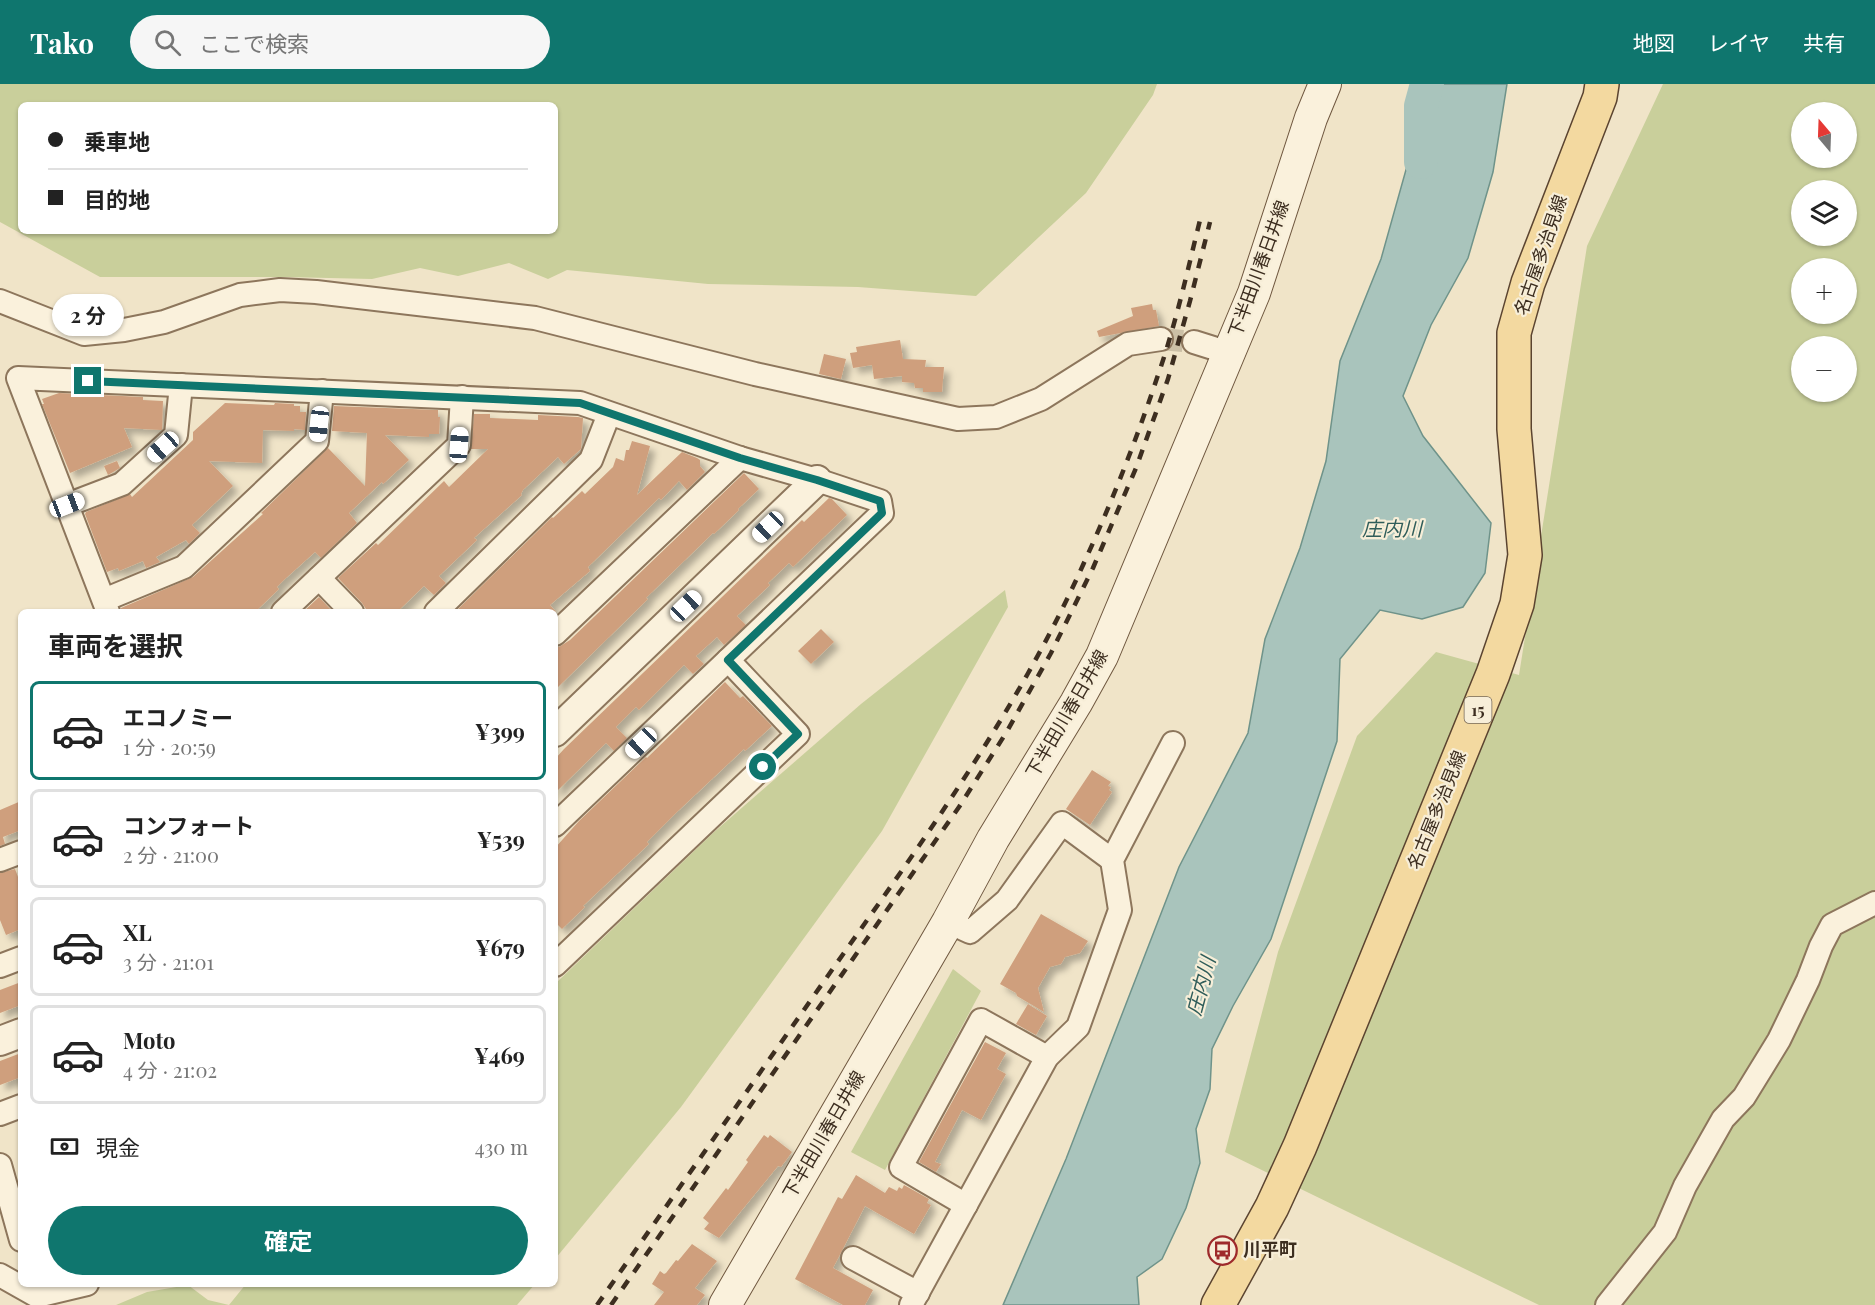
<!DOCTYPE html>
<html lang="ja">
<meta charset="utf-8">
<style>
body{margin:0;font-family:"Playfair Display","Noto Sans JP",serif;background:#f6f6f6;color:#222;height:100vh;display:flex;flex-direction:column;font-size:22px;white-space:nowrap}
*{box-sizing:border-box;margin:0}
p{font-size:20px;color:#767676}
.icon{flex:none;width:33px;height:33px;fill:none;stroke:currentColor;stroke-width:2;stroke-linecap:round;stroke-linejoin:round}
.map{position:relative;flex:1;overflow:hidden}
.drawer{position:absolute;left:18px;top:525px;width:540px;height:678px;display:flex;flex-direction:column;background:#fff;border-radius:9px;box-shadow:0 2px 4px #0004}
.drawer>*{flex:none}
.top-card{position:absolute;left:18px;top:18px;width:540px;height:132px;border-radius:9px;box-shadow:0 2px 4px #0004;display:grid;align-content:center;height:132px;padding:0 30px;background:#fff}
.needle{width:39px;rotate:341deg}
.fabs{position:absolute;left:1791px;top:18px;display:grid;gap:12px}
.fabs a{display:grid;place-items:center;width:66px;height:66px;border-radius:50%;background:#fff;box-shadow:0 2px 4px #0004;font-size:30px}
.end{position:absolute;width:27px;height:27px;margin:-14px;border:8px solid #0f766e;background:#fff;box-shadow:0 0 0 3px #fff}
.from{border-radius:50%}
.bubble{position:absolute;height:42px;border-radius:21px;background:#fff;box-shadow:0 2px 4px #0004;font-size:20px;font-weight:700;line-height:42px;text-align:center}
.car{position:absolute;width:18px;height:36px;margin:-18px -9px;border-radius:8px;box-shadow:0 0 4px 2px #0007;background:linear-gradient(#fff 24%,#345 0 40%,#fff 0 76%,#345 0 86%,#fff 0)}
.top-card b{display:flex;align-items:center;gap:21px;height:57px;font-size:22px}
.top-card b+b{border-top:2px solid #e0e0e0}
.top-card i{width:15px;height:15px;background:#222}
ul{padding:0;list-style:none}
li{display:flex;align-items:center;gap:18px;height:99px;margin:0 12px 9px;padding:0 18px;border:3px solid #e0e0e0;border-radius:9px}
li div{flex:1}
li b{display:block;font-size:22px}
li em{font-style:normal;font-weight:700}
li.selected{border-color:#0f766e}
li>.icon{width:54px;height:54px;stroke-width:1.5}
h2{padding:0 30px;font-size:27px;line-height:72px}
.pay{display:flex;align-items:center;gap:15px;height:66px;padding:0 30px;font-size:22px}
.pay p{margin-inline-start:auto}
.button{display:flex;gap:12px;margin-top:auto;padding:12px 30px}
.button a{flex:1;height:69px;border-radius:36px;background:#0f766e;color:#fff;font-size:24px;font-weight:700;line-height:69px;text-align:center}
header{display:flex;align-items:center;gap:36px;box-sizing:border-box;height:84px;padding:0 30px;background:#0f766e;color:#fff}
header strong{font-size:28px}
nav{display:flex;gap:33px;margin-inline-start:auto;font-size:21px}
.search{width:420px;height:54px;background:#f6f6f6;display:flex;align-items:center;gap:15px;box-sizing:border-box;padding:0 21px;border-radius:33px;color:#767676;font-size:22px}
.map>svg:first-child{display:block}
.green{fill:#c9cf9b;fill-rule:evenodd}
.water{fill:#a9c4bc;stroke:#6f938a;stroke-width:1.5}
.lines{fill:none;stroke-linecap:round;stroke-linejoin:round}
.river{stroke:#a9c4bc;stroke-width:34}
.building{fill:#cf9f7d;filter:url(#shadow)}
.minor-tunnel{stroke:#ccc0a6;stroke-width:22;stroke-dasharray:22 11;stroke-linecap:butt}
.minor-casing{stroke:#8d765c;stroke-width:26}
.tertiary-casing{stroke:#8d765c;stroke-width:32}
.secondary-casing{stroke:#6f573f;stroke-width:34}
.primary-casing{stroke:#5b4430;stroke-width:36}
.minor{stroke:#faf1dc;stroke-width:22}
.tertiary{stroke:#faf1dc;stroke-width:28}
.secondary{stroke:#faf1dc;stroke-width:32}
.primary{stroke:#f3d9a0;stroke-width:33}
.rail{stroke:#3d2e20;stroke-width:4.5;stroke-dasharray:10 10;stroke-linecap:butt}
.route{stroke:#0f766e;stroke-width:8}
.labels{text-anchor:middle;stroke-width:4.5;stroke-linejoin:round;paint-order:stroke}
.shield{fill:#f7eed8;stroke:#756857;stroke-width:1.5}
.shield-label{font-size:16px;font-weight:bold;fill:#3d2e20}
.street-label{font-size:18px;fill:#3d2e20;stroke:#f7eed8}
.poi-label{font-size:18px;font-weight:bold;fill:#3d2e20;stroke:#f7eed8;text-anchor:start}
.water-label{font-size:20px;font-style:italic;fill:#2f5d5a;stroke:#f7eed8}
</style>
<header>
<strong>Tako</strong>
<div class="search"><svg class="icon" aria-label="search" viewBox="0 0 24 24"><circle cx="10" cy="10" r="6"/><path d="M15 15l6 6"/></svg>ここで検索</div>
<nav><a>地図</a><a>レイヤ</a><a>共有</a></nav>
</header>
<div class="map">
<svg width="1875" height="1221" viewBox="0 0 1875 1221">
<defs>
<filter id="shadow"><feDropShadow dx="5.5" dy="5.5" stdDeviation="3" flood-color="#0004"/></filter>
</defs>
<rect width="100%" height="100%" fill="#f0e4c8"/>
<!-- green -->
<g class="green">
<path d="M0,0H1157L1153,11L1086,109L976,212L858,203L708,200L567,186L548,195L509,179L458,192L420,184L372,195L286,193H100L0,138ZM21,21H555V147H21Z"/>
<path d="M1663,0H1875V1221H1539L1225,1068L1278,868L1357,652L1436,568L1519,591L1587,162ZM1802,28H1846V74H1802ZM1802,106H1846V152H1802ZM1802,184H1846V230H1802ZM1802,262H1846V308H1802Z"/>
<path d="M1005,506L1008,523L882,747L681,1023L555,1175V900L713,749L861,620Z"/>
<path d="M953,885L981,907L885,1086L851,1068Z"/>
<path d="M246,1200H535L517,1221H116L147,1208L188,1201L208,1216L229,1221Z"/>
</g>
<!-- water -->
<path class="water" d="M1430,0H1507L1493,88L1468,174L1431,241L1403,312L1423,352L1491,439L1485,489L1463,523L1422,535L1380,526L1340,575L1337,657L1271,855L1233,922L1212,965L1210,1005L1196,1045L1200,1079L1186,1124L1162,1175L1137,1193L1139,1221H1003L1066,1075L1179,783L1248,649L1265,555L1300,464L1326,377L1340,277L1381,175Z"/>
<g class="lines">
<!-- river -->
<path class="river" d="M1421,78V22L1427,0"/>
</g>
<!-- building -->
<g class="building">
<path d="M1152,220L1153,226H1156L1159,242L1099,253L1097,247L1133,232L1131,224Z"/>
<path d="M900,256L903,275L926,276L925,283H944L942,308H923V304H915L914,299L902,298V292L874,295L872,281L853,284L850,269L857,268L856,263Z"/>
<path d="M824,270L846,275L841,295L819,290Z"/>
<path d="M59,309L143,313V316L163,317L162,346L124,344L132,363L70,389L42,320H44L42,315Z"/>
<path d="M225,319L272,321H274L275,319L294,320V322H300V328H306L305,346L294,345V347L263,346L262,379L209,377L233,402L192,441L200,449L189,460L186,456L156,473L160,478L146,484L143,477L119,487L118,484L107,488L85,430L86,428L130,410L132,413L193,356V348Z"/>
<path d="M334,322L438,326V333H440L439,350H429V353L385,351L409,376L383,400L382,398L349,429L357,439L321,474L315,468L285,495L277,503L279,505L255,528H121V524L193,493L263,430L261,429L328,364L365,402L367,349L332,347Z"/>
<path d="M474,330H490V334L538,336V331L578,333L583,334L581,365L564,380L558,373L523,406L521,410L522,411L474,454L477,456L439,492L446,499L434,511L424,502L397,528H368L362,519L338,494L376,459L378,461L444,397L449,403L488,365H471Z"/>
<path d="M632,357L650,362L637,411L682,368L697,374L700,376V382L705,388L687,406L679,397L661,416L659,414L588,483L590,487L550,521L556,528H455L552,433L553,434L582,407L585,410L613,383L616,374L624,377L626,366H629Z"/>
<path d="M117,377L120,384L108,391L104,382Z"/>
<path d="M744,389L759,405L738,425L739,426L714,450L713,449L646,514L648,515L555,606V563H559L570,556Z"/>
<path d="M829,414L832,415L847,431L793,483L789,479L768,499L770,501L737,532L746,541L724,561L717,553L696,572L704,580L693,590L684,581L639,626L636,623L616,643L627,654L614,667L606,659L555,709V675L564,665L802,436L804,438Z"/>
<path d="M319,513L333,528H303Z"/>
<path d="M821,545L834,558L811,580L798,567Z"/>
<path d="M725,598L740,614L743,612L772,642L745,667L744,665L677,728L647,758L649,760L583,822L585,823L562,845L555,838V764L579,737L646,673L647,674Z"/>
<path d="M1092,686L1111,698L1108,702L1111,703L1109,706L1112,708L1090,741L1066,725Z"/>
<path d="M21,717V746L3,753L5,760L0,762V726Z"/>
<path d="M15,785L21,801V845L6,851L0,836V789Z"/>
<path d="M1041,830L1088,857L1080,869L1065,873L1061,880L1050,883L1038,904L1044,928L1017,912L1016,909L1000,900Z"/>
<path d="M21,898V921L0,929V906Z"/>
<path d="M1028,920L1047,932L1036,951L1016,940Z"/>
<path d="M985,958L1006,969L997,985L1006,990L981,1036L962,1026L935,1078L941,1080L936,1088L919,1078Z"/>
<path d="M21,969V993L0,1001V977Z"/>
<path d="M764,1051L768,1054L770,1051L792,1068L781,1083L778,1082L719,1154L704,1145L709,1139L703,1134L726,1104L728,1106L748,1078L746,1076Z"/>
<path d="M856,1091L885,1109L889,1103L897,1107L899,1103L902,1105L904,1101L929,1115L927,1119L931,1121L914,1150L865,1122L833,1184L873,1206L865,1221H843L795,1195L838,1113L842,1115Z"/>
<path d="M692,1160L717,1177L695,1204L705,1211L697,1221H654L664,1208L652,1200L660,1187L664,1190L666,1189L676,1176L678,1177Z"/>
</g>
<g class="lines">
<!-- minor-tunnel -->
<path class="minor-tunnel" d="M1161,255L1194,258"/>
<defs>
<g id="minor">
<path d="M0,217L84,250L124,246L164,238L240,211L280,206L316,208L535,234L755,290L958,335L996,333L1041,315L1128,260L1161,255"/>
<path d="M1194,258L1229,269"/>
<path d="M67,421L122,400L176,351L181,301"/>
<path d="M319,494L352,528"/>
<path d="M104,516L184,483L317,357L322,307"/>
<path d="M108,528L18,294L580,319L740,374L817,396L880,417L882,429L555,741"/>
<path d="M283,528L459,361L462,313"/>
<path d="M436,528L591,376L609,330"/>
<path d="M555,550L740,374"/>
<path d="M0,776L21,768"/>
<path d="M948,838L970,848L1007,816L1062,739L1112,776"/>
<path d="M555,881L798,650L728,576"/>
<path d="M0,882L21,874"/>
<path d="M0,1030L21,1022"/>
<path d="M0,1081L21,1156"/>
<path d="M966,1121L901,1083L981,936L1047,973"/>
<path d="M853,1174L918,1209"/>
<path d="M0,1191L37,1212L87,1200"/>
<path d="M911,1221L1047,973L1078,943L1120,826L1112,776L1173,659"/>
<path d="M1607,1221L1665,1148L1685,1102L1723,1035L1744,1013L1779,956L1808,896L1821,862L1832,841L1875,819"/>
</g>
<g id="tertiary">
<path d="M555,648L817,396"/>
<path d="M0,957L21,949"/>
</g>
<path id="secondary" d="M725,1221L948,838L993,755L1076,619L1102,572L1254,209L1311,34L1325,0"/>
<path id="primary" d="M1218,1221L1272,1123L1300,1062L1493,590L1517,520L1525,471L1514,345V249L1528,199L1600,13L1602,0"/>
</defs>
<!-- minor casing -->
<use href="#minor" class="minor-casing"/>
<!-- tertiary casing -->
<use href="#tertiary" class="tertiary-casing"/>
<!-- secondary casing -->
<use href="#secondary" class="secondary-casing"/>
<!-- primary casing -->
<use href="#primary" class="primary-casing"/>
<!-- minor -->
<use href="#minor" class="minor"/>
<!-- tertiary -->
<use href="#tertiary" class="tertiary"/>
<!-- secondary -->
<use href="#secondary" class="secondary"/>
<!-- primary -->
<use href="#primary" class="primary"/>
<!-- rail -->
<g class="rail">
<path d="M597,1221C680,1103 763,984 846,866C933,743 1021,619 1083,481C1111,420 1136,357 1157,294C1175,243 1187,189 1200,136"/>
<path d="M611,1221L959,723L1006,649L1051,569L1093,484L1136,384L1168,295L1190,217L1210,138"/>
</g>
</g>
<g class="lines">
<!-- route -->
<path class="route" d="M88,297L580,319L740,374L817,396L880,417L882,429L728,576L798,650L763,683"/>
</g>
<!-- icons -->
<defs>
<symbol id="bus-ring" viewBox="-11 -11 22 22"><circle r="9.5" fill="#f7eed8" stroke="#9e2a2b" stroke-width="1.5"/><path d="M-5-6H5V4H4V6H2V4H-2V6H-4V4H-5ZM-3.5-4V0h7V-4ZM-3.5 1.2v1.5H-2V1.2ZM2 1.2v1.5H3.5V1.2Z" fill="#9e2a2b"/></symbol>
</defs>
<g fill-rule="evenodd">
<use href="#bus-ring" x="1206" y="1150" width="33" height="33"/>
</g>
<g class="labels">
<!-- shield labels -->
<rect class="shield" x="1464.5" y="613" width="27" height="26" rx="4.5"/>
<g class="shield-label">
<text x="1478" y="632">15</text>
</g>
<!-- street labels -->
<g class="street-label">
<text transform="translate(1541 171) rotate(-71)" y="6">名古屋多治見線</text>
<text transform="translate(1259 185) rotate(-70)" y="6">下半田川春日井線</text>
<text transform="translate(1067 630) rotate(-60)" y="6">下半田川春日井線</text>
<text transform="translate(1437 726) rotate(-68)" y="6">名古屋多治見線</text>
<text transform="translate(824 1051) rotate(-60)" y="6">下半田川春日井線</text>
</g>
<!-- poi labels -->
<g class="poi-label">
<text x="1243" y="1172">川平町</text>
</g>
<!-- water labels -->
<g class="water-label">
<text x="1392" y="452">庄内川</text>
<text transform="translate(1201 902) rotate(-75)" y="7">庄内川</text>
</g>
</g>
</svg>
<div class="fabs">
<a><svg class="needle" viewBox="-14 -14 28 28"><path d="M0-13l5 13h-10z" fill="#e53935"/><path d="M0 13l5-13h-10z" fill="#767676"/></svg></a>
<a><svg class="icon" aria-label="layers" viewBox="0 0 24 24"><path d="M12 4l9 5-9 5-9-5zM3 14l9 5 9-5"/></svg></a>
<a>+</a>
<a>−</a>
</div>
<i class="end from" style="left:763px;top:683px"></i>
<i class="end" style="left:88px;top:297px"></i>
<div class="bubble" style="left:52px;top:210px;width:72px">2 分</div>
<i class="car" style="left:319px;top:340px;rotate:186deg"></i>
<i class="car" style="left:459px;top:361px;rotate:4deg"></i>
<i class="car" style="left:163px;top:363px;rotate:228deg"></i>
<i class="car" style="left:67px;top:421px;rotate:69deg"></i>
<i class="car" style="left:768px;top:443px;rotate:226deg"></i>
<i class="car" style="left:686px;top:522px;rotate:46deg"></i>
<i class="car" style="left:641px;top:659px;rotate:226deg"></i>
<div class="top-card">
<b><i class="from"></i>乗車地</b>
<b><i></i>目的地</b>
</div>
<section class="drawer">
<h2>車両を選択</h2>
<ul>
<li class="selected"><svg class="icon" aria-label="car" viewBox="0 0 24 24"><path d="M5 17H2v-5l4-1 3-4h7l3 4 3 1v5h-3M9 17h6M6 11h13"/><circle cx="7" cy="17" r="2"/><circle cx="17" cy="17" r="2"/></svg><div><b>エコノミー</b><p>1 分 · 20:59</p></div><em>¥399</em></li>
<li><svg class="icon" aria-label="car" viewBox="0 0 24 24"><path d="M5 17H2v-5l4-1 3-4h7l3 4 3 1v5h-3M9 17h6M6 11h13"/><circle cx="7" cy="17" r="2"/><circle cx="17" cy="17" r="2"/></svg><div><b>コンフォート</b><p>2 分 · 21:00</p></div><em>¥539</em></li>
<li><svg class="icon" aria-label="car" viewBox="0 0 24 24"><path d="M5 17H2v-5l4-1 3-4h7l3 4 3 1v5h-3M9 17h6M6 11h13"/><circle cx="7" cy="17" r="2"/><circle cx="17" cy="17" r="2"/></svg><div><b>XL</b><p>3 分 · 21:01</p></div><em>¥679</em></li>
<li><svg class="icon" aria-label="car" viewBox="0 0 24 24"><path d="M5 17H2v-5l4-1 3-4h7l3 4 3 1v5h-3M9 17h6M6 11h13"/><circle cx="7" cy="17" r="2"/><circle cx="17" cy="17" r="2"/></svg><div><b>Moto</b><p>4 分 · 21:02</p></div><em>¥469</em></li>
</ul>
<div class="pay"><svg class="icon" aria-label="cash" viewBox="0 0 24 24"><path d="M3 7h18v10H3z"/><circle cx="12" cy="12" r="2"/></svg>現金<p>430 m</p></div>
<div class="button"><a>確定</a></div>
</section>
</div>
